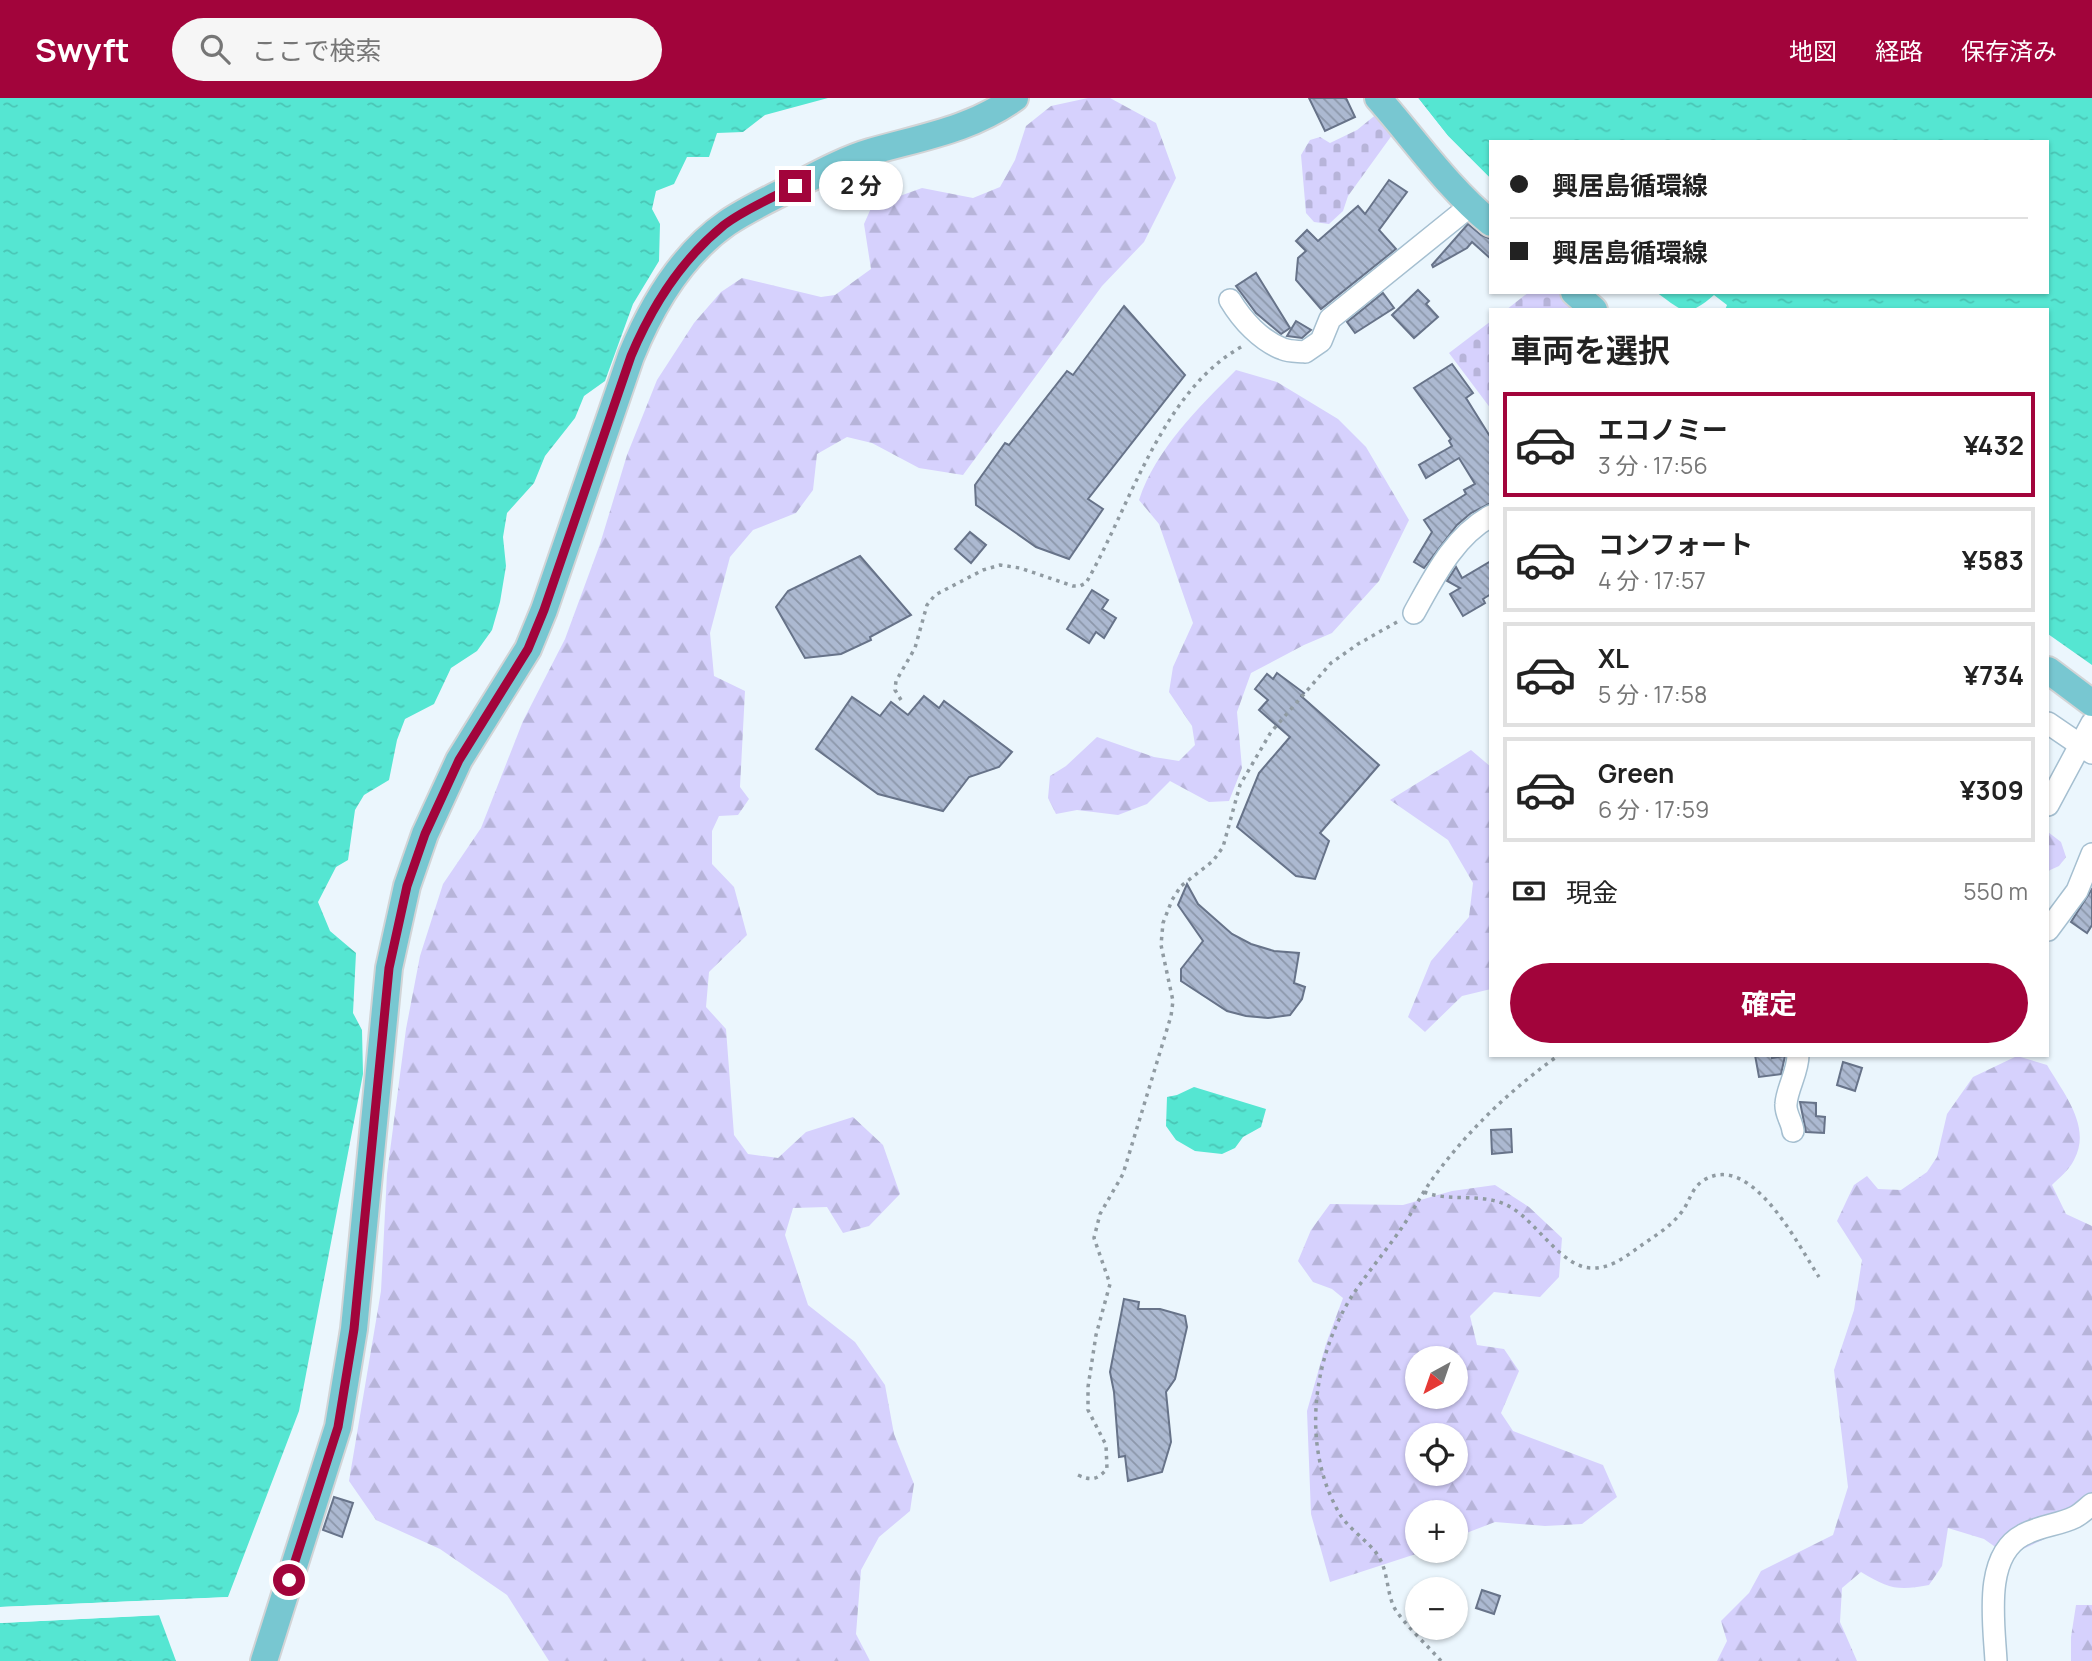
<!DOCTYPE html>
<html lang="ja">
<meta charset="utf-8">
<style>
body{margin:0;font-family:Manrope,"Noto Sans JP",sans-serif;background:#f6f6f6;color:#222;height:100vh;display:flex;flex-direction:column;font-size:26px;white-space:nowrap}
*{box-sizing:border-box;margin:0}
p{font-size:23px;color:#767676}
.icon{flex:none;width:38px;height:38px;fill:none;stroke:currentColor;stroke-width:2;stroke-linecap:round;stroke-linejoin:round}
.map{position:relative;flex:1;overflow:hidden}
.panel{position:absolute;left:1489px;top:210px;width:560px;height:749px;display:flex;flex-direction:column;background:#fff;border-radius:0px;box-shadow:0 2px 5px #0004}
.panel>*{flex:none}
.hud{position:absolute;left:1489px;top:42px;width:560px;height:154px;border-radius:0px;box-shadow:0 2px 5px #0004;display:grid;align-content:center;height:154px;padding:0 21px;background:#fff}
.needle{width:46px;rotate:220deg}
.tools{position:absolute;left:1405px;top:1248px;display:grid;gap:14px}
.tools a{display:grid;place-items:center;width:63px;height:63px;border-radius:50%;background:#fff;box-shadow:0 2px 5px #0004;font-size:35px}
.end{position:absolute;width:32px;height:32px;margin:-16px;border:9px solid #a2043b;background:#fff;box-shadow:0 0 0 4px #fff}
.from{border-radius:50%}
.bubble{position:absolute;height:49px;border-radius:24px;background:#fff;box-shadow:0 2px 5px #0004;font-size:23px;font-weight:700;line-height:49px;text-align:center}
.hud b{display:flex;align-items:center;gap:24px;height:66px;font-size:26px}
.hud b+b{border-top:2px solid #e0e0e0}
.hud i{width:18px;height:18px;background:#222}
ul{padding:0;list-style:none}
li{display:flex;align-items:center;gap:21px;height:105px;margin:0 14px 10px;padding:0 7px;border:4px solid #e0e0e0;border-radius:0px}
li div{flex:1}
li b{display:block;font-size:26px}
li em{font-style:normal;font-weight:700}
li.current{border-color:#a2043b}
li>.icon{width:63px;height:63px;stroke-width:1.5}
h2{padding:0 21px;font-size:32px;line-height:84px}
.pay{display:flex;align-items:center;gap:18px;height:77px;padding:0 21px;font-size:26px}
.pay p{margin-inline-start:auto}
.action{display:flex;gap:14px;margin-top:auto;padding:14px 21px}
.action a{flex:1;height:80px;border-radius:42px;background:#a2043b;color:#fff;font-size:28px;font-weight:700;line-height:80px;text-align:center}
header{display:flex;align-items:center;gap:42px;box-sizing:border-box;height:98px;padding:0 35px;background:#a2043b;color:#fff}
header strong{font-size:33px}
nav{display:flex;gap:38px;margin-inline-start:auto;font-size:24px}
.search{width:490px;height:63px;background:#f6f6f6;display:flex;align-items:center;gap:18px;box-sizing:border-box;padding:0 24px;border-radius:38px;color:#767676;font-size:26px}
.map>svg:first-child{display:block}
.forest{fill:url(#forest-firs);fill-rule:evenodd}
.cemetery{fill:url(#cemetery-stones)}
.water{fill:url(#water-ripples)}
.pier{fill:#ebf6fd}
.building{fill:url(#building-back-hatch);stroke:#677389;stroke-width:2}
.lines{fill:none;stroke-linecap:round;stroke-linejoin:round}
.minor-casing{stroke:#a5bfd0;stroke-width:24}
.major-casing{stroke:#d2d4d6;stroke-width:30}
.path{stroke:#909ba2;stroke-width:3.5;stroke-dasharray:3.5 5;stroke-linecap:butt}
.minor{stroke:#fff;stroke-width:21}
.major{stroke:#78c7d1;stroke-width:26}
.route{stroke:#a2043b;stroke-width:9}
</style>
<header>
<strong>Swyft</strong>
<div class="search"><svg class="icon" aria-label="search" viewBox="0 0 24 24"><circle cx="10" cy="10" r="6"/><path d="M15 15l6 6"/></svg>ここで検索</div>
<nav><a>地図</a><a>経路</a><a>保存済み</a></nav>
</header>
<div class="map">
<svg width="2092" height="1563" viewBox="0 0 2092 1563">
<defs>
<pattern id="forest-firs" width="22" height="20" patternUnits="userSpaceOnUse" patternTransform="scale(1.75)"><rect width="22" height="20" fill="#d6d1fd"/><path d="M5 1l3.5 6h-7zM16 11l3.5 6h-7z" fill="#b7b4d9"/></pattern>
<pattern id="cemetery-stones" width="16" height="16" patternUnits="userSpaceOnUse" patternTransform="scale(1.75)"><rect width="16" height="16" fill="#d6d1fd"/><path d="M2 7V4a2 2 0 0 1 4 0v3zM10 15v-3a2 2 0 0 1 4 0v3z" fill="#b7b4d9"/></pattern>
<pattern id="water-ripples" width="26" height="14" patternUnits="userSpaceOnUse" patternTransform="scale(1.75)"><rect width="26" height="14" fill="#55e6d2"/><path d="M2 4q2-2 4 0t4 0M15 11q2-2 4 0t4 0" fill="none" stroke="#4ac5b5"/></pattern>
<pattern id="building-back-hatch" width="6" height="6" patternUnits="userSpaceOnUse" patternTransform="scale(1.75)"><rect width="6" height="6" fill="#acb9d1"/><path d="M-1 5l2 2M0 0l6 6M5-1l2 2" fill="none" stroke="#8c97aa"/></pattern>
</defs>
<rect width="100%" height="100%" fill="#ebf6fd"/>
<!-- forest -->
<g class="forest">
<path d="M1088,0H1110L1156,25L1176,80L1144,144L1102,188L963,377L919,370L872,345L847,339L817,356L813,392L796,415L753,432L730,459L710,535L714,578L745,593L740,689L749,701L738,717L719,718L712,733V766L734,789L747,837L709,874L706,909L726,931L734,1037L748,1056L778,1060L806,1034L853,1019L883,1047L900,1096L869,1128L843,1135L827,1109L793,1110L785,1137L808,1207L855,1244L885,1287L894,1336L914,1386L910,1413L879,1439L861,1472L856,1536L870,1563H549L507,1497L440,1451L376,1422L349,1383L381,1193L387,1076L406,931L420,858L443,786L481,730L523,623L565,541L600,446L627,357L657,282L694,225L721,194L742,180L821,199L835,197L871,171L864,126L872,108L922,90L973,100L1000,89L1015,62L1026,28L1051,8Z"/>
<path d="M1236,272L1277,284L1338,321L1366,349L1409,422L1379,483L1332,535L1304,547L1251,575L1237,614L1242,670L1229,703L1209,704L1170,683L1147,706L1118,717L1077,712L1056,716L1048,700L1050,678L1066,668L1097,639L1154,659L1179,663L1195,647L1192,628L1169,594L1173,569L1193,525L1159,426L1139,402C1156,351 1198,310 1236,272Z"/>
<path d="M1471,652L1491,669V891L1462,898L1425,934L1408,919L1431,863L1469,819L1473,785L1448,742L1390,702Z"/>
<path d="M2048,734L2061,744L2066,759L2059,768L2048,773Z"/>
<path d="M2017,958L2047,967C2064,996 2092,1029 2074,1062C2069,1072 2059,1080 2052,1087L2066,1116L2092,1128V1419L2008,1458L1984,1441L1948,1430L1942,1468L1929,1487C1898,1493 1889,1491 1861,1474L1842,1490L1840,1524L1857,1563H1717L1727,1543L1721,1523L1749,1495L1761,1473L1833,1437L1848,1389L1834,1272L1854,1212L1862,1162L1837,1123L1854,1087L1867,1078L1878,1091L1901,1092L1927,1074L1937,1059L1947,1016L1973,979Z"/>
<path d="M1495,1087L1529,1109L1562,1140L1559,1179L1540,1199L1494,1194L1470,1218L1477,1247L1504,1251L1519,1273L1501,1315L1513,1333L1603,1367L1617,1399L1582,1426L1545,1428L1495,1424L1456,1439V1414H1418V1452L1425,1453L1330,1484L1311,1416L1307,1313L1326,1246L1343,1200L1332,1191L1313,1184L1298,1163L1311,1132L1330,1106L1403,1107L1452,1093ZM1456,1260V1298H1418V1260ZM1456,1337V1376H1418V1337Z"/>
<path d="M2076,1507H2092V1563H2071V1539Z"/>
</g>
<!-- cemetery -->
<g class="cemetery">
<path d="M1378,15L1395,33L1348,98L1343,113L1329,126L1314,124L1306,115L1301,57L1310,42L1320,39L1330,45L1357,32Z"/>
<path d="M1529,194H1562L1583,212H1506Z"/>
<path d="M1491,223V311L1449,255Z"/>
</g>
<!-- water -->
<g class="water">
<path d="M0,0H828L765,17L743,34L717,35L709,59H687L674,86L656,93L652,111L660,126L659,163L633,206L605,283L584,298L575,320L545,358L534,385L507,415L503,439L506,468L500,504L492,532L477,553L451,570L434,606L405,621L397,642L389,682L364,697L355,712L348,762L336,769L318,804L330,833L356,855L353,915L362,932L363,976L299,1313L228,1499L0,1509Z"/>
<path d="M1418,0H2092V567L2048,536V212H1725L1727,207L1714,197C1686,221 1684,214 1656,194H2048V44H1491V81L1448,38Z"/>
<path d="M1194,989L1266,1011L1261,1029L1243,1039L1235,1050L1222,1056L1195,1053L1176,1042L1166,1028L1167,999L1177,997Z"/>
<path d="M159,1517L176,1563H0V1525Z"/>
</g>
<!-- pier -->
<g class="pier">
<path d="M1415,0H1418L1448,38L1491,81V84L1445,40Z"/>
<path d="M232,1499L228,1502L0,1513V1509Z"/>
<path d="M159,1514L163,1517L0,1525V1521Z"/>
</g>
<!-- building -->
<g class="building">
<path d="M1309,0H1346L1355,19L1325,33Z"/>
<path d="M1389,82L1407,94L1379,132L1396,151L1321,211L1296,182L1298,160L1306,153L1296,143L1307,132L1318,143L1358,108L1365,116Z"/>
<path d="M1468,126L1481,137L1491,141V161L1472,144L1467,150L1433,169L1432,167Z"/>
<path d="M1256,175L1290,230L1281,236L1256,215L1236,188Z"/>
<path d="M1418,192L1429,203L1426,206L1438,219L1414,240L1392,217Z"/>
<path d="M1383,195L1394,210L1355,235L1347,224Z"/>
<path d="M1124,208L1185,277L1088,401L1103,411L1069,461L1036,449L976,407L975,387L1005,345L1009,347L1067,273L1073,277Z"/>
<path d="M1296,223L1311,232L1302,240L1287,238Z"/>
<path d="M1452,266L1473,295L1466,300L1491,340V405L1471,415L1457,427L1424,470L1414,464L1432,434L1424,422L1466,396L1464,392L1475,386L1459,360L1426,380L1419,367L1452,348L1449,343L1451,341L1414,290Z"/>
<path d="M970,434L986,447L971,465L955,451Z"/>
<path d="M860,458L911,517L870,539L871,542L841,556L805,560L776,509L788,493Z"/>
<path d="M1491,463V496L1483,501L1485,505L1463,518L1450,496L1460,490L1447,483L1456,469L1462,480Z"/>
<path d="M1092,492L1108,502L1102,511L1116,520L1104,540L1096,534L1089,545L1067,531Z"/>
<path d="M1277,575L1304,595L1301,598L1379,667L1320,735L1329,743L1315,781L1296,778L1237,729L1259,675L1290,639L1259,612L1268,602L1255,591L1267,576L1273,581Z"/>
<path d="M924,598L939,610L944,603L1012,654L999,669L969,679L943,713L878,696L816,651L852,599L880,618L891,604L908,617Z"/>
<path d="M1187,786L1198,806L1232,836L1251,846L1274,853L1299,855L1294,885L1305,889L1302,901L1290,917L1268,920L1246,918L1227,913L1181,883V871L1203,843L1178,807Z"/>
<path d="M2092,791V827L2087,835L2071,824Z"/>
<path d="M1755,957H1772V960L1785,958L1781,976L1759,979Z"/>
<path d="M1843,964L1862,970L1855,993L1837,987Z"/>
<path d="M1800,1004L1816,1005V1018L1825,1019L1824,1035L1806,1034Z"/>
<path d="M1511,1031L1512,1054L1492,1056L1491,1032Z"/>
<path d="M1124,1201L1139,1204L1138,1211H1160L1185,1218L1187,1229L1175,1281L1166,1294L1171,1344L1162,1374L1128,1383L1125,1358L1119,1359L1114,1294L1110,1274Z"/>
<path d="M334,1399L353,1405L342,1439L323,1432Z"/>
<path d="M1482,1492L1500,1498L1494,1516L1476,1510Z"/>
</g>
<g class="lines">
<defs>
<g id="minor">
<path d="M1230,202C1242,222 1261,243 1283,251C1290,254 1299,253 1305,254L1321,243L1330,221L1470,108"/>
<path d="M1414,515C1434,479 1454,438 1491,418"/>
<path d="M2048,625L2092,655"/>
<path d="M2048,707L2092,625"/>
<path d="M2048,832L2077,793L2092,756"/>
<path d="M1793,1033C1792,1023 1785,1016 1786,1006C1787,990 1798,974 1798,957"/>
<path d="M1996,1563C1994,1525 1983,1458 2023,1437C2039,1428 2059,1427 2075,1419C2081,1416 2087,1410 2092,1406"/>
</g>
<g id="major">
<path d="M1378,0C1415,42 1447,89 1491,125"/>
<path d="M1574,194L1594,212"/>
<path d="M2048,572L2092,605"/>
<path d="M264,1563L338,1329L354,1231L389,870L407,788L425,736L459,662L528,551L544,512L631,258C651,209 681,157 727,125C749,110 774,99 797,87C820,75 846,61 870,54C922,39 970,32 1015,0"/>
</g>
</defs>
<!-- minor casing -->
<use href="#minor" class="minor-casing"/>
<!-- major casing -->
<use href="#major" class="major-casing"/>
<!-- path -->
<g class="path">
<path d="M901,602L895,592L896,583L915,550L927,507L935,497L983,472L1000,467L1020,470L1073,488H1080L1086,485C1130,409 1163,289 1245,247"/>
<path d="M1424,1094C1452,1105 1485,1093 1512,1110C1538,1126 1562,1169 1591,1170C1609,1171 1624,1160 1639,1149C1653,1139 1669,1130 1680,1116C1690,1105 1690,1091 1704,1082C1752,1053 1799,1149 1819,1179"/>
<path d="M1078,1377C1091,1383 1097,1382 1107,1371L1106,1347L1088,1312V1289L1096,1237L1110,1186L1094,1140L1100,1116L1123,1076L1171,918L1173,903L1161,847L1163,825L1172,802L1181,788L1213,763L1223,749L1240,687L1271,634L1331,565L1358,546L1397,524"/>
<path d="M1441,1563C1428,1548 1405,1527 1395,1511C1386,1495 1389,1473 1377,1456C1366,1441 1347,1430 1338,1413C1302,1348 1312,1264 1350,1201C1366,1176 1386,1153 1403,1128C1413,1113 1421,1097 1431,1083C1466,1034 1510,992 1559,957"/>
</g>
<!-- minor -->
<use href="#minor" class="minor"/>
<!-- major -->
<use href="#major" class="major"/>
</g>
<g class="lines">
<!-- route -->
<path class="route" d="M289,1482L338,1329L354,1231L389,870L407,788L425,736L459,662L528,551L544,512L631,258C652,208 681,162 724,127C745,111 772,100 795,88"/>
</g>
</svg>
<div class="tools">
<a><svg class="needle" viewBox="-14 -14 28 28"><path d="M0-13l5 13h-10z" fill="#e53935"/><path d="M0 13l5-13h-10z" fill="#767676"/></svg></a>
<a><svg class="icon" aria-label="locate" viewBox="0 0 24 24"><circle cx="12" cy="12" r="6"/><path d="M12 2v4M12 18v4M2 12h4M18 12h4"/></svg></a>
<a>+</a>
<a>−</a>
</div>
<i class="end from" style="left:289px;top:1482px"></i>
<i class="end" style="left:795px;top:88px"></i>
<div class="bubble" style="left:819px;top:63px;width:84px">2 分</div>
<div class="hud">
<b><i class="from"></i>興居島循環線</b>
<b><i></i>興居島循環線</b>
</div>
<section class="panel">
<h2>車両を選択</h2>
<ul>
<li class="current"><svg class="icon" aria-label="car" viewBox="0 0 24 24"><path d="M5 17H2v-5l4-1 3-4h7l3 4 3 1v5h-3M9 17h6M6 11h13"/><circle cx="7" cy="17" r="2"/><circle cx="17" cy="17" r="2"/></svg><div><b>エコノミー</b><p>3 分 · 17:56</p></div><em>¥432</em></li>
<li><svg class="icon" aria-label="car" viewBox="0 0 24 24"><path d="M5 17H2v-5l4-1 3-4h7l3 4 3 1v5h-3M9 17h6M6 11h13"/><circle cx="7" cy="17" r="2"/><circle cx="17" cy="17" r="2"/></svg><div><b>コンフォート</b><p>4 分 · 17:57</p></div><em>¥583</em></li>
<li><svg class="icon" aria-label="car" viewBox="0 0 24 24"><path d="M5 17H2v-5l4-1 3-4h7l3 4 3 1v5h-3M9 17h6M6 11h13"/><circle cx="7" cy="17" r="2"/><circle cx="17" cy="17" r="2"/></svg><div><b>XL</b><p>5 分 · 17:58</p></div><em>¥734</em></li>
<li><svg class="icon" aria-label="car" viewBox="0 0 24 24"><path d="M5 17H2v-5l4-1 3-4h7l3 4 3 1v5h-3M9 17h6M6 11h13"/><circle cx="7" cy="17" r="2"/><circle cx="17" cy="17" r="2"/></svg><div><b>Green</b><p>6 分 · 17:59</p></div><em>¥309</em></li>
</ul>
<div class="pay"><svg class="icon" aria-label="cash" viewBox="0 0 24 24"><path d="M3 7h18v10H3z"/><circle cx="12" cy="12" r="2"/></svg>現金<p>550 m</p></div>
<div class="action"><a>確定</a></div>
</section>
</div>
